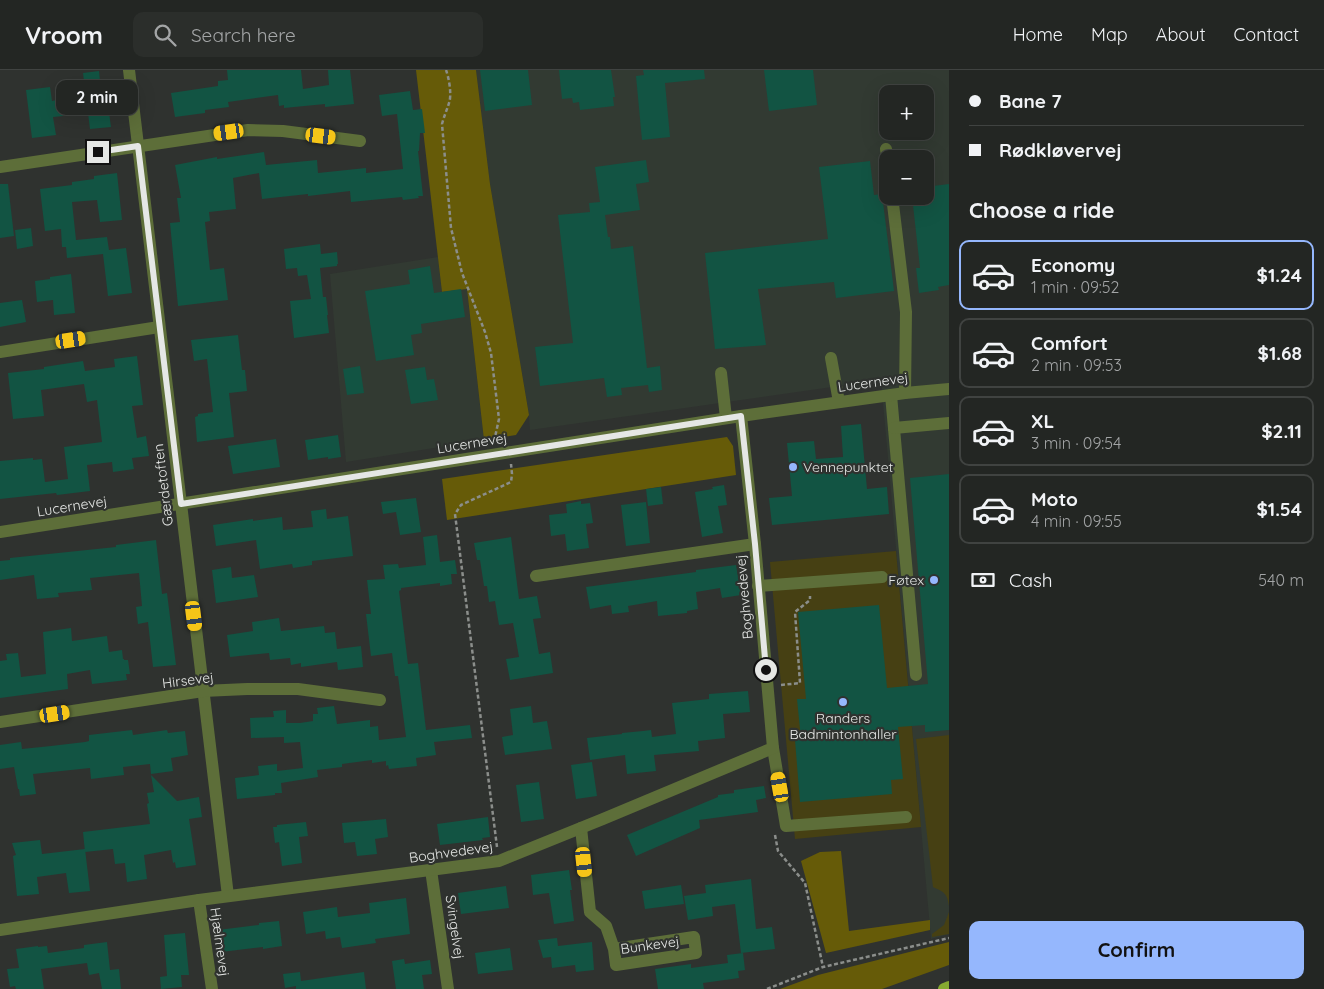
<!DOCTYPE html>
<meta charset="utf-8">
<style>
body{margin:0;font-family:Quicksand,sans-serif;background:#2b2e2b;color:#f1f3f6;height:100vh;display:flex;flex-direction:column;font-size:19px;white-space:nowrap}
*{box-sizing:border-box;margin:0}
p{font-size:16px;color:#a3a5a6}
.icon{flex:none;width:28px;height:28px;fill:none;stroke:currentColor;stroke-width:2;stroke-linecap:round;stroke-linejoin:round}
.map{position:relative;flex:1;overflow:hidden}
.sheet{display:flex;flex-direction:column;background:#232623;width:375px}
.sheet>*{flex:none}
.banner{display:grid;align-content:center;height:110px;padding:0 20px;background:#232623}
.controls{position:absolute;left:879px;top:15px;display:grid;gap:10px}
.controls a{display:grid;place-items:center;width:55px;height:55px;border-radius:10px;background:#232623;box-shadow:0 5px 20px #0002,0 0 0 1px #404341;font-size:25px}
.end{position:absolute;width:22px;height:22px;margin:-11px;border:6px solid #e5e7e5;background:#111;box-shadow:0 0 0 2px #111}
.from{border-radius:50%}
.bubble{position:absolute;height:35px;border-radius:10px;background:#232623;box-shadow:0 5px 20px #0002,0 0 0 1px #404341;font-size:16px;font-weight:700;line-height:35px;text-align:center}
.car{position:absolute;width:15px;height:30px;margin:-15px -8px;border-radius:6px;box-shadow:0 0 4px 1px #0007;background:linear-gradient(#f5c518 24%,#345 0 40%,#f5c518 0 76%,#345 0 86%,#f5c518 0)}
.banner b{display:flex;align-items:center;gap:18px;height:48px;font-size:19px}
.banner b+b{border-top:1px solid #404341}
.banner i{width:12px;height:12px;background:#f1f3f6}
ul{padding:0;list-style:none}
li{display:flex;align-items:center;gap:15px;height:70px;margin:0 10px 8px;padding:0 10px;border:2px solid #404341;border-radius:10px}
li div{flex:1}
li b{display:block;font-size:19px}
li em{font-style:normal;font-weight:700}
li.on{border-color:#95b7fd}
li>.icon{width:45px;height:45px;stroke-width:1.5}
h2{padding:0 20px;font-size:22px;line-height:60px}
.pay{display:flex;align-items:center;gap:12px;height:55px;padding:0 20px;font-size:19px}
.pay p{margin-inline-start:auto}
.action{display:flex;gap:10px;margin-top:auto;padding:10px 20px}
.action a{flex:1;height:58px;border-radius:10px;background:#95b7fd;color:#111;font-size:20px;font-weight:700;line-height:58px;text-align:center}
header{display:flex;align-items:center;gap:30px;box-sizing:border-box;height:70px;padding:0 25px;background:#232623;border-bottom:1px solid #404341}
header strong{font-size:24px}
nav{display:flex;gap:28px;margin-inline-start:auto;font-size:18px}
.search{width:350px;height:45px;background:#2b2e2b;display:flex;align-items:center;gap:12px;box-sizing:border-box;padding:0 18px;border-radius:10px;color:#a3a5a6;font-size:19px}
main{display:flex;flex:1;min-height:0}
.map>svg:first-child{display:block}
.built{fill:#323a32;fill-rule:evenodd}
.green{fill:#464013}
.forest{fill:#665b08}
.building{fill:#125443}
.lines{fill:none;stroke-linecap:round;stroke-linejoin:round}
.path{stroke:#8b8e8b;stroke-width:2.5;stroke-dasharray:4 2.5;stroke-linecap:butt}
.minor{stroke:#5d6e39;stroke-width:12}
.major{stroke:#86aa30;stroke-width:12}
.route{stroke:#e5e7e5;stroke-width:6}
.poi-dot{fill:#95b7fd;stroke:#2f322f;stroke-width:2}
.labels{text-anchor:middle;stroke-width:4.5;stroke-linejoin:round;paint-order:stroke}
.street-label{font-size:14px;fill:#e5e7e5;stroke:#2f322f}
.poi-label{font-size:14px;fill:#e5e7e5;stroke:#2f322f;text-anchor:start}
</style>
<header>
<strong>Vroom</strong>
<div class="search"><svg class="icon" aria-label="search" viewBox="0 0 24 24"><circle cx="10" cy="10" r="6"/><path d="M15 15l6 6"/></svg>Search here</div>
<nav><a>Home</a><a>Map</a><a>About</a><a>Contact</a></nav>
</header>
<main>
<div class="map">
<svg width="949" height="919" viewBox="0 0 949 919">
<rect width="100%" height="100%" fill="#2f322f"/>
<!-- built -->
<g class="built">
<path d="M476,0H949V864L931,869L881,310L530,360L529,345L490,114ZM888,24H925V61H888ZM888,89H925V126H888Z"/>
<path d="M438,187L442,222L467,219L484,370L346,392L330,204Z"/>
</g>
<!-- green -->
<g class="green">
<path d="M896,481L921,757L795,769L770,492Z"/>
<path d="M949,665V836C947,823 944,822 933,817L916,669Z"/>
<path d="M949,842V864L932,867V864L944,855Z"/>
</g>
<!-- forest -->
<g class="forest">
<path d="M416,0H476L490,114L529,345L516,365L484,370L467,219L442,222Z"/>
<path d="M727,367L733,376L736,405L447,450L442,409Z"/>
<path d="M841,781L849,861L930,850V860L826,883L801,791L820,782Z"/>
<path d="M949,872V895L882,919H780L818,905Z"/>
</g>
<!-- building -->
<g class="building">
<path d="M227,0H301L303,19L329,15L328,0H350L354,34L325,37V34L284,38V35L279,36L278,25L228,32L229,37L205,40V43L175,47L171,23L218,16V11L228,10Z"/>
<path d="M480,0H528L532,35L485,41Z"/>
<path d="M559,0H611L615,27H613L614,36L580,40L579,32L573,33L572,28L562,29Z"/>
<path d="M643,0H704L705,9L665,13L670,67L642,70L636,6L644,5Z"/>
<path d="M764,0H813L817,35L769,41Z"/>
<path d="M99,1L101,21H106L111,57L90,59L83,3Z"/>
<path d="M50,17L52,31L61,29L63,46L53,47L56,65L32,68L26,20Z"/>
<path d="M410,21L413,40L422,39L425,63H420L419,81H418L423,126H418L419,128L403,130L402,127L351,132L350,121L308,126V124L262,129L259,103L233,108L236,139L209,142L210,151L205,152L210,200L224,198L228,230L178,236L170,153L180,152L177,128H181L175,95L217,87V89L264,82L266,95L317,90L318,103L366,98V103L403,99L397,44L382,46L379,25Z"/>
<path d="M646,90L649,112L636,114L640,140L605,145L608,167H610L611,179L633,176L647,298L660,296L662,320L649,322L648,315L621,318L622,325L607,327L604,308L540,316L535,277L573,273L558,145L590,142L589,133L600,132L595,97Z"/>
<path d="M870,91L874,125L882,124L894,221L836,228L834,212L758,219L766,275L715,279L705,183L828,169L819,97Z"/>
<path d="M117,103L122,150L100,152L97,130L72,132L76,170L107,167L109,180L126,178L132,223L108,226L103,184L67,188L66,177H62L61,159L45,161L40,119L72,115V112L94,109V106Z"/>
<path d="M0,114H8L14,166L0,168Z"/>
<path d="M949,114V215L938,217L939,220L919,223L916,198H920L912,126H925V117Z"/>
<path d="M31,158L33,176L17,179L15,160Z"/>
<path d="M320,174L321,184L337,182L338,194H337V196L320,198L323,227H326L328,245H327L329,263L294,268L290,231L311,229L307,205L298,206L297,198L286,199L284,179Z"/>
<path d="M430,196L434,223L461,219L465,247L421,254L422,263L411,265L414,285L376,291L365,221L410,214L408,200Z"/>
<path d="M71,204L75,243L54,245L53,230L37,232L35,211L50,209V207Z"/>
<path d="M22,230L26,252L0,257V233Z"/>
<path d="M238,265L242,300H245L247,321L229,323L234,367L197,372L195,347L198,346V344L213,342L207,289L194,291L191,270Z"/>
<path d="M137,286L143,335L132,336L137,368L146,366L149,386L132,388L134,399L113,402L112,392L87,395L90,421L57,425L56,423L0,429V391L33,388V390L42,389L45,412L68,409L64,377L102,372L97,330L87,332L84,314L41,320L44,346L13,349L8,303L44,299V297L83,291L85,301L115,297L114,289Z"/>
<path d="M360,296L364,323L347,325L343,299Z"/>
<path d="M425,297L427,310L434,309L438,330L411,334L405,300Z"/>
<path d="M861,354L867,419L887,417L889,444L772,455L769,428L792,426L787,373L814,371L816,389L843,387L841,356Z"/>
<path d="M338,365L341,387L328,389V387L308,390L305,370Z"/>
<path d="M276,369L280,397L233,404L228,376Z"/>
<path d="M949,404V660L925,662V655L898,657L903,709L891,710L892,724L800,732L795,670L801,669L797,629H806L798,542L879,535L887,618L928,614L910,408Z"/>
<path d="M724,415L727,435L718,436L723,463L702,467L695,422L713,419L712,417Z"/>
<path d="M661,417L663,434L648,436L646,419Z"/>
<path d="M416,428L421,462L400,465L396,442L383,444L381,432Z"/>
<path d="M581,431V434L590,433L593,453L586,454L589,478L567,481L565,464L551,466L549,445L567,443L566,434Z"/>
<path d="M646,432L650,473L626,476L621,435Z"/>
<path d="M326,439L327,449L348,446L353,486L312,491V495L293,498L292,494L260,499L256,470L216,476L213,455L253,449V451L282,447L283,460L313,457L311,441Z"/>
<path d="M437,465L440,492L455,490L457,504H451L452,514L440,516V513L401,518V520L399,521L408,594L418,593L426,660L470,655L472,668L434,672L436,685L416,688L417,696L389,699L388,695L386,696V691L372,693V690L342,694V697L317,700L318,707L281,713L282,723H275V725L237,729L235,708L259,705L258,696L277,694V701L303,698L300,672L284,673V667L251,668L250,648L274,647L273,641L286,640V653H300L313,651V644H318L317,638L334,636L337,654L370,650V657L378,656L379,670L406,667L398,606H395L392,583L371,586L366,544H371L367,510L385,509L383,495L398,494L399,498L426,495L423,467Z"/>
<path d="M511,467L519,529L537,526L541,548L533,549L539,584L550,582L553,603L510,610L506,589L519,587L513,553L499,555L495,531L489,532L487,516H484L480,490H477L474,473Z"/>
<path d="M156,470L162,524L167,523L176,595L153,597L148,552L138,554L136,537L142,536L139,503L90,508L92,520L58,523L59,527L37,529L34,505L0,510V491L10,490V488L116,477V475Z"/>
<path d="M736,495L741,525L722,528L720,518L696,522L698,539L687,541V543L658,546L657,531L628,536L629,542L612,544L611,535L590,539L586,517L696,502V500Z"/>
<path d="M231,497L232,508L254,505L258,527L216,533L212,500Z"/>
<path d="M279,548L281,561L324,556L325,563L335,562L337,579L361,576L363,597L338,600L337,592L301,597V593L291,595L290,588L270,590L269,583L230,587L227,565L253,561L252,552Z"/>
<path d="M71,558L72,571L107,566L109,582L122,580L123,589H124V590H128L130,604H126L127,610L92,614L90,600L67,604L68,619L0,628V591L7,590L6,584L18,583L21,607L46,604L43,562Z"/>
<path d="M748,621L750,642L723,644L725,668L698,671L699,681L654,685L656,701L627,704L625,685L590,690L587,668L622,664V663L643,661L651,660L652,667L676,664L672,633L709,629V624Z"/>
<path d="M531,636L533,653L547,651L552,679L505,685L502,667L513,665L510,639Z"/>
<path d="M132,660L133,665L167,660L168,663L185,661L188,685L171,688L173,701L151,704L150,694L123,697L124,705L91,709L90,698L33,704L36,724L20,726L19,719H18L14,697L0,699V675L21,672L22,679L51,676L85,672L89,671V665Z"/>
<path d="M592,692L597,726L576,729L571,695Z"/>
<path d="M151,705L177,731L199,727L202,747L189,749L196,795L176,798L175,792L173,793L171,780L144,785L147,809L127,812L125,793L115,794L113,779L85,782L83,762L150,754L147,734L149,733L147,723L154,722Z"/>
<path d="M539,712L544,749L521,752L516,715Z"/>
<path d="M764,716L766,728L756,730L758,742L699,750L700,758L636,786L627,765L718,727V725L734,723V720Z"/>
<path d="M488,747L490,767L482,768L483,770L440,775L437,754Z"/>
<path d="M386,749L388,767L375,769L377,784L357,786L355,772L344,773L342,753Z"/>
<path d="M306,752L308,766L299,767L302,793L282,796L279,772L275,773L273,757H277V755Z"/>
<path d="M40,770L42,784L85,779L90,821L69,823L66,803L37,807L39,824L17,826L13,786L16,785L12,773Z"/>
<path d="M569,800L572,820H570L574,851L554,854L549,823L533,825L531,805Z"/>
<path d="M751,809L756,859L772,857L775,879L741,883L735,834L712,837L713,846L688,850L684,826L706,823L705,815Z"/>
<path d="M681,815L684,834L645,839L642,821Z"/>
<path d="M506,816L509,838L461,844L458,823Z"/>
<path d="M406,828L410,864L375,869L376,873L342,878L340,867L326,869L325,861L306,864L303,842L337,837L338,847L370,843L369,833Z"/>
<path d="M279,851L282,876L263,879V877L221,882L218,860L259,855V853Z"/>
<path d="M185,863L189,905H181L182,917L161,919L160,907L167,906L164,865Z"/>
<path d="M557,868L558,876L592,872L594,900L576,902L575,895L552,898L551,887L543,888L538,870Z"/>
<path d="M107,872L110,900L119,899L121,919H102L99,903L89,905L87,893L41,899L44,919H16L15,916L10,917L7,899L19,898L16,879L38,876V877L47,876L48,883L84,878V875Z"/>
<path d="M510,878L513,900L478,904L475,883Z"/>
<path d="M743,883L745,900L738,901L739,908L703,913L704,919H658L655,899L691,894V898L728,893L727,885Z"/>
<path d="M404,889L405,894L430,890L432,904L422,905L424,919H396L392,891Z"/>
<path d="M300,902L301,911L364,902L366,919H296V916L285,918L283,904Z"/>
</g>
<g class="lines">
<!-- path -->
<g class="path">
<path d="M446,0C449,8 452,25 449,33C447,40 444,46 442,54L451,158L462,203L485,262L491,283L499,349L495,367L496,371"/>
<path d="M781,615L800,613L795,542L810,530V526"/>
<path d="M775,765L778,781L805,813L823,897"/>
<path d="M497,777L455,444L461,435L511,412L512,404L511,394"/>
<path d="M767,919L823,897L949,868"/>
</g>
<!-- minor -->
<g class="minor">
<path d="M129,0L228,826"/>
<path d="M886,79L888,92"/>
<path d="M0,97L248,60L283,61L360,71"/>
<path d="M892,126L906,242L905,323"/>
<path d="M0,282L159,257"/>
<path d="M831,288L839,332"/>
<path d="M721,303L726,348"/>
<path d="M891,325L916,605"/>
<path d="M894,358L949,353"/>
<path d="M0,462L741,346L905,323L949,319"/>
<path d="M536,506L755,474"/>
<path d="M758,516L882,507"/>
<path d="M0,652L203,621L247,619H298L380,630"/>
<path d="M773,678L786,756L906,747"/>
<path d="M581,758L590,842L606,856L614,879L694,867L696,883L616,895L614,879"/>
<path d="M431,800L448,919"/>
<path d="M199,830L212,919"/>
<path d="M0,860L199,830L499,791L603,749L773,678L755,474L741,346"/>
</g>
<!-- major -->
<path class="major" d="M944,919L949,917"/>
</g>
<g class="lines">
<!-- route -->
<path class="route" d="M98,82L138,76L181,434L741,346L755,474L766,600"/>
</g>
<!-- markers -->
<g class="poi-dot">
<circle cx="793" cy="397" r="5"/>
<circle cx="934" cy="510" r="5"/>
<circle cx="843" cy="632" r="5"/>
</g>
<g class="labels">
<!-- street labels -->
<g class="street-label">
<text transform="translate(873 312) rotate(-8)" y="5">Lucernevej</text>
<text transform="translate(472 373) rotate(-9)" y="5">Lucernevej</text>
<text transform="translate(163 415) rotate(-97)" y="5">Gærdetoften</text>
<text transform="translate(72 436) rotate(-9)" y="5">Lucernevej</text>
<text transform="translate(744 527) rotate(-95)" y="5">Boghvedevej</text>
<text transform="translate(188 610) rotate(-7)" y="5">Hirsevej</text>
<text transform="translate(451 782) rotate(-8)" y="5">Boghvedevej</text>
<text transform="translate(455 857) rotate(82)" y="5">Svingelvej</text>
<text transform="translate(220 872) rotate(82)" y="5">Hjælmevej</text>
<text transform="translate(650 875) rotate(-8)" y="5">Bunkevej</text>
</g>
<!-- poi labels -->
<g class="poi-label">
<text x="803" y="402">Vennepunktet</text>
<text x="924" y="515" text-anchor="end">Føtex</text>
<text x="843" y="653" text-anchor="middle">Randers<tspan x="843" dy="16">Badmintonhaller</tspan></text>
</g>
</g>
</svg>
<div class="controls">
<a>+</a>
<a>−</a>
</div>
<i class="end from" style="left:766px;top:600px"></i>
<i class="end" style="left:98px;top:82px"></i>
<div class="bubble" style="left:56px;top:10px;width:82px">2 min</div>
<i class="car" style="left:229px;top:62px;rotate:262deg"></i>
<i class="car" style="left:321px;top:66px;rotate:97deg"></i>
<i class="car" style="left:71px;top:270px;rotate:81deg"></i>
<i class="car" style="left:194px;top:546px;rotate:173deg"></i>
<i class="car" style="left:55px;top:644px;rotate:81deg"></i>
<i class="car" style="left:780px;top:717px;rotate:350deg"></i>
<i class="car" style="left:584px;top:792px;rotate:174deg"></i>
</div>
<section class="sheet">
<div class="banner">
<b><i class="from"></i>Bane 7</b>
<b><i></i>Rødkløvervej</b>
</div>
<h2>Choose a ride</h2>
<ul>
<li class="on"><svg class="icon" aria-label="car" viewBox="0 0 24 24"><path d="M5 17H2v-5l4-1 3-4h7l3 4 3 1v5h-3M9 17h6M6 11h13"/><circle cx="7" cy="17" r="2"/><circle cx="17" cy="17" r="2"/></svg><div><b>Economy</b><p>1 min · 09:52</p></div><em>$1.24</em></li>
<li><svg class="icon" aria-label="car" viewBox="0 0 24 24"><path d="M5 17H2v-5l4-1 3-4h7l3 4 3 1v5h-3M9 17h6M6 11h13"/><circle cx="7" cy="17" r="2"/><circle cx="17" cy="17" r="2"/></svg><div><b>Comfort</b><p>2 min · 09:53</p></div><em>$1.68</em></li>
<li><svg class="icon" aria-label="car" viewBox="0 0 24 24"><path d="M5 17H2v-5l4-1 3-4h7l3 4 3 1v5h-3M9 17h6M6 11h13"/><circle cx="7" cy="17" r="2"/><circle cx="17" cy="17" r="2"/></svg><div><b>XL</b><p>3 min · 09:54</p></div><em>$2.11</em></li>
<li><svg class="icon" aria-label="car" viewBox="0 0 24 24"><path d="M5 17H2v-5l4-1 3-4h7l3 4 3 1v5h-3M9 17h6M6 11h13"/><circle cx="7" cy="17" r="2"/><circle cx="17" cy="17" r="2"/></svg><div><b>Moto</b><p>4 min · 09:55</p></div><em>$1.54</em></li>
</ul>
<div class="pay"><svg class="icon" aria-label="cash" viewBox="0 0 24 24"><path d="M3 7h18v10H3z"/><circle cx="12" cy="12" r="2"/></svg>Cash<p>540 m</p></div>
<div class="action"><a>Confirm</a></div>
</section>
</main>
